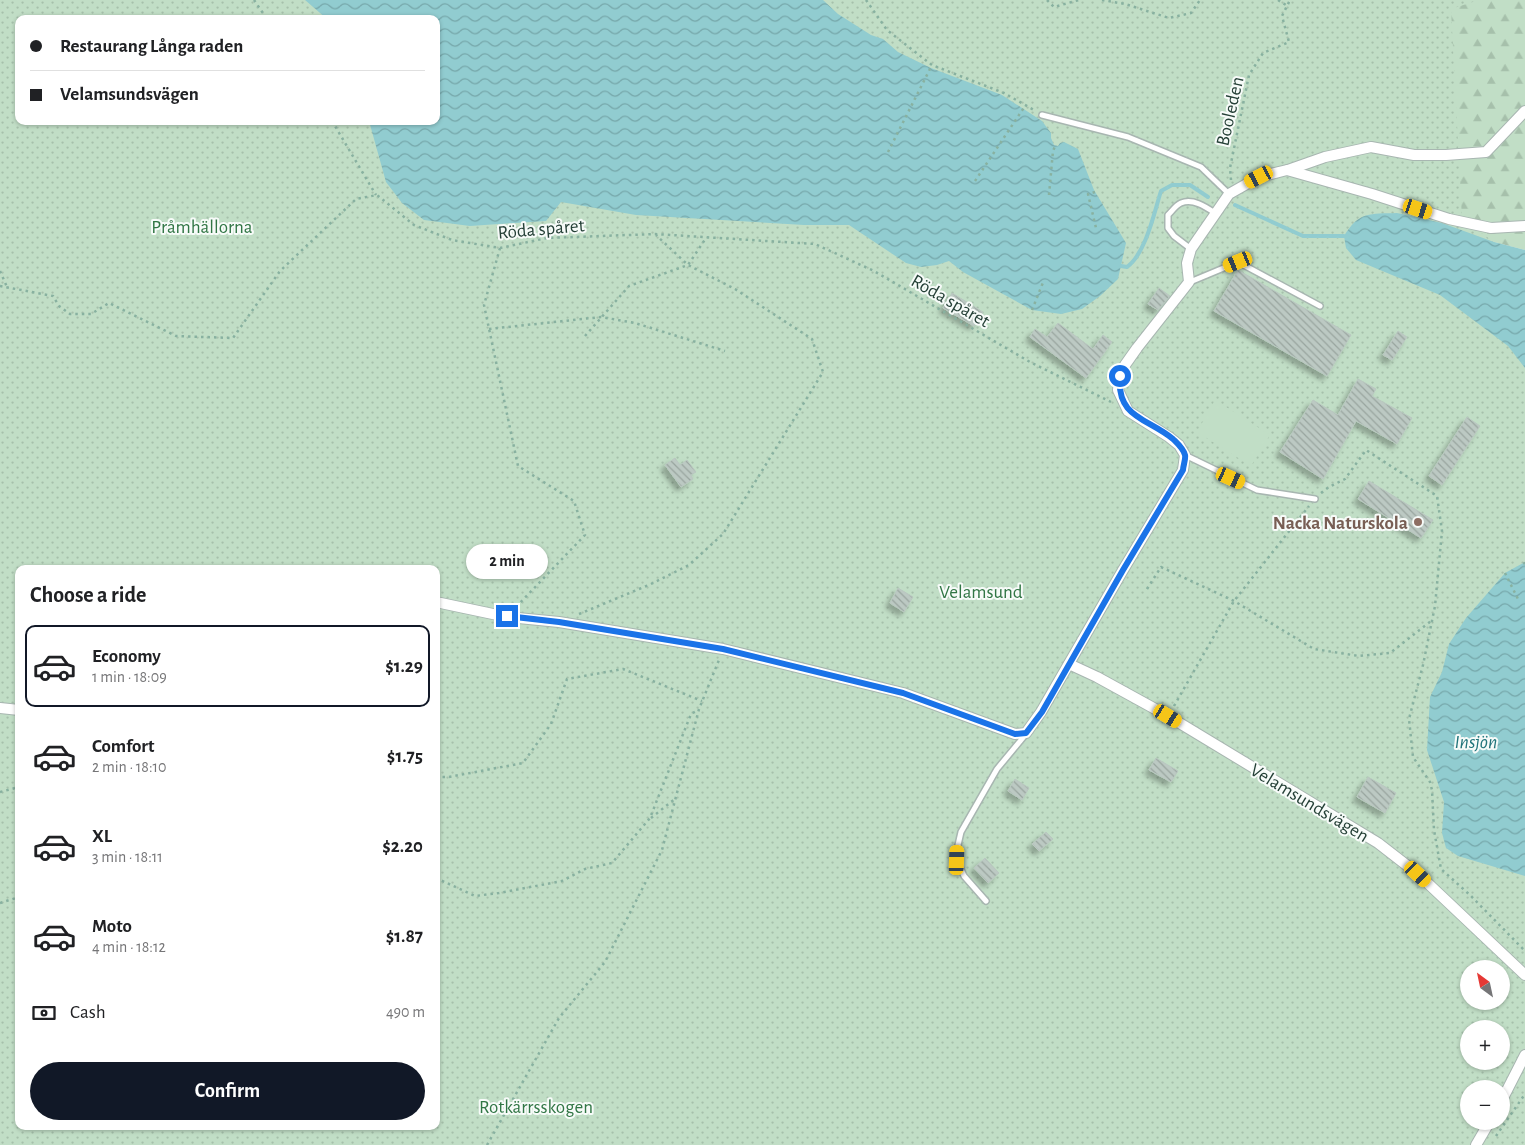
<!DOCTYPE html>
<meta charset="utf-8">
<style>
body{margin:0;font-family:"Alegreya Sans",sans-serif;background:#f2f2f2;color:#202124;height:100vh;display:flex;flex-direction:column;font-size:19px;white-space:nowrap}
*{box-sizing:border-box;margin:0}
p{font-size:16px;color:#757577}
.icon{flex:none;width:28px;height:28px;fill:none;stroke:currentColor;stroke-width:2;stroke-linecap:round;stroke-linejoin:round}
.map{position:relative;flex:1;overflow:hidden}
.details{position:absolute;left:15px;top:565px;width:425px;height:565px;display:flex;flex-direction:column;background:#fff;border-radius:10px;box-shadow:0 1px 4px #0004}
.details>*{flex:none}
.guide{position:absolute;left:15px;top:15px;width:425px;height:110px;border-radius:10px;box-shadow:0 1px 4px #0004;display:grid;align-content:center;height:110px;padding:0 15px;background:#fff}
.needle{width:32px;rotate:327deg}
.buttons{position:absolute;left:1460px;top:960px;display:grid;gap:10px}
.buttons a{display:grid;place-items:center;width:50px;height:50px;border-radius:50%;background:#fff;box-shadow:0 1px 4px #0004;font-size:25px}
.end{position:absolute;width:22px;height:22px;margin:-11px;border:6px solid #1a73e8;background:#fff;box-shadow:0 0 0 2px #fff}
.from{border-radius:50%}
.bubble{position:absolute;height:35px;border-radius:18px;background:#fff;box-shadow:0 1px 4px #0004;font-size:16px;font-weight:700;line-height:35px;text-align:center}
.car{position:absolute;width:15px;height:30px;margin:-15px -8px;border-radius:6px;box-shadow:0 0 4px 1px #0007;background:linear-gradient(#f5c518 24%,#345 0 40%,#f5c518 0 76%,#345 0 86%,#f5c518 0)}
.guide b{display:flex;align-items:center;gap:18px;height:48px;font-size:19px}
.guide b+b{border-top:1px solid #e0e0e0}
.guide i{width:12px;height:12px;background:#202124}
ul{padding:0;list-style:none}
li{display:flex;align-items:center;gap:15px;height:82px;margin:0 10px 8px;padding:0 5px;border:2px solid transparent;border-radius:10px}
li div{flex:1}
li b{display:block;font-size:19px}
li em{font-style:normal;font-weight:700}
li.on{border-color:#111827}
li>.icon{width:45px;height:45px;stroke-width:1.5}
h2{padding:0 15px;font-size:22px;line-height:60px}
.pay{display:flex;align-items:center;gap:12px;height:55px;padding:0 15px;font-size:19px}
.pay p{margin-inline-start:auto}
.action{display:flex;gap:10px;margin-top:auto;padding:10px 15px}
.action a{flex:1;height:58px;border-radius:30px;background:#111827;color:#fff;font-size:20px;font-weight:700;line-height:58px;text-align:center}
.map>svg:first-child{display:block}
.forest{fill:url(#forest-firs)}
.park{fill:url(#park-dots);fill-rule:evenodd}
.garden{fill:#c1dec6}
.water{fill:url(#water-waves)}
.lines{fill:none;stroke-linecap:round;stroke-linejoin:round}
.stream{stroke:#91ccd0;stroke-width:4}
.building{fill:url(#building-back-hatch);stroke:#b9c8c0;filter:url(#shadow)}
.service-casing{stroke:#a8b6b1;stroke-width:8}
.minor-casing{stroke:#a8b6b1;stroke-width:12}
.path{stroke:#88b1a0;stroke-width:2.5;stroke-dasharray:2.5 4;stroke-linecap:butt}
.service{stroke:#fff;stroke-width:5}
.minor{stroke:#fff;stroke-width:10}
.route{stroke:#1a73e8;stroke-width:6}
.education-dot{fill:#8d6e63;stroke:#f7fbf9;stroke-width:2}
.labels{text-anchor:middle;stroke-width:4;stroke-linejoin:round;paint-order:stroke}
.street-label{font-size:19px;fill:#254037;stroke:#f7fbf9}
.park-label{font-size:19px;fill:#317645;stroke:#f7fbf9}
.education-label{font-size:19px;font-weight:bold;fill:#785e54;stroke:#f7fbf9;text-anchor:end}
.water-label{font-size:20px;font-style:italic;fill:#21747b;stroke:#f7fbf9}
</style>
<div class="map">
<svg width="1525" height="1145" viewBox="0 0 1525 1145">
<defs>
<pattern id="forest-firs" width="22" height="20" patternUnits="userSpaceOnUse" patternTransform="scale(1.25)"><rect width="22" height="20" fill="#c1dec6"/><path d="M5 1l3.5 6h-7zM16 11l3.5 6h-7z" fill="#a6c0ab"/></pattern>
<pattern id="park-dots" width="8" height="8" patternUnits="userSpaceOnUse" patternTransform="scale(1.25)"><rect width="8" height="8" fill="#c1dec6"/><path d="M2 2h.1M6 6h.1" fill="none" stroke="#a6c0ab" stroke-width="1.8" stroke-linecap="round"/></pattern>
<pattern id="water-waves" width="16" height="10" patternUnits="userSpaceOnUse" patternTransform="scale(1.25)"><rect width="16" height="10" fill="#91ccd0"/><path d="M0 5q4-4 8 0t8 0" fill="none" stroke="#76a7aa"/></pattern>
<pattern id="building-back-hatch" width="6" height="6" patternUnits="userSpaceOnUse" patternTransform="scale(1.25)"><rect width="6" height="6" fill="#bcc9c3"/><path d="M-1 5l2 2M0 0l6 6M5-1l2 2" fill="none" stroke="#99a59f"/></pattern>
<filter id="shadow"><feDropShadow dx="-4.5" dy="4.5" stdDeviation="2.5" flood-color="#0004"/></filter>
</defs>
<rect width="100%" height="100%" fill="#e6eeea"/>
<!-- forest -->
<path class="forest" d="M876,0H1525V250L1494,242Z"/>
<!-- park -->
<path class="park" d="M0,0H1479L1451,9L1462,219L1494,242L1525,251V1145H0ZM19,19H436V121H19ZM19,569H436V1126H19ZM1469,969H1501V1001H1469ZM1469,1029H1501V1061H1469ZM1469,1089H1501V1121H1469Z"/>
<!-- garden -->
<path class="garden" d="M1215,400L1270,435L1251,466L1197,432Z"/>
<!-- water -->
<g class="water">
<path d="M305,0H823L838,14L871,35L883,39L898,52L931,68L1002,95L1042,121L1051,133V138L1054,145L1058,146L1060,143L1064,142L1078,149L1094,190L1126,243L1118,279L1100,296L1082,309L1061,314L1032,310L963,272L949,261L937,265L921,267L906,263L849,225H804L636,215L561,202L546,221L470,226L424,220L402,203L386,182L369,121H436V19H327Z"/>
<path d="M1397,213L1442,223L1494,242L1525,250V368L1508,346L1440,295L1356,260L1346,248L1344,236C1359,211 1370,214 1397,213Z"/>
<path d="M1525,562V876L1458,856L1446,848L1442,833L1444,802L1427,750L1430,697L1442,672L1449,644L1466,618L1505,573Z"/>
</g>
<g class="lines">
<!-- stream -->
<g class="stream">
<path d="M1235,205L1303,236H1344"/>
<path d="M1121,266L1127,267C1146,253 1154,213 1161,191L1172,185H1190L1208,197"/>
</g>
</g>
<!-- building -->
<g class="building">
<path d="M1238,270L1351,335L1327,376L1214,311Z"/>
<path d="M1159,288L1170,296L1158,310L1148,304Z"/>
<path d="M952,293L983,312L974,326L943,308Z"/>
<path d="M1058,323L1093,349L1103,335L1112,342L1086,378L1030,337L1035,329L1047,337Z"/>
<path d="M1398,331L1407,337L1392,360L1383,355Z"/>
<path d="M1358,379L1376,389L1372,396L1412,418L1397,444L1356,421L1323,479L1280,452L1313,400L1338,415Z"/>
<path d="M1467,417L1480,426L1442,485L1429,476Z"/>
<path d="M675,458L680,465L687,460L696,472L691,475L693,479L681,487L665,465Z"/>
<path d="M1369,481L1433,520L1421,538L1358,499Z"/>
<path d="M898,588L913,597L904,612L890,603Z"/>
<path d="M1156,758L1178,771L1171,782L1149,770Z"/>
<path d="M1368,777L1396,793L1385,813L1357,797Z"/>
<path d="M1015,779L1029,788L1022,800L1008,791Z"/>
<path d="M1046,832L1053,839L1039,851L1032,844Z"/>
<path d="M985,858L999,873L988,883L974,868Z"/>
</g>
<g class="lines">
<defs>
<g id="service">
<path d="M1042,115L1128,137L1201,167L1229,194"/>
<path d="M1191,249L1174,236L1168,228V215C1172,211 1176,205 1181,203C1193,198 1206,207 1215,213"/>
<path d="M1190,282L1238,262L1320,306"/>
<path d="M1185,455L1257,490L1315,499"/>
<path d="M986,901L964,876L957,860L958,845L961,832L997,769L1026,734"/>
</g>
<g id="minor">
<path d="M1288,170L1325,157L1371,147L1414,155H1446L1486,152L1525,111"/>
<path d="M436,602L507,617L559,622L723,649L903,693L1015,734L1026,733L1041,712L1123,570L1183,470L1185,455L1179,445L1169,437L1128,411L1118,390L1120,376L1125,365L1137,348L1189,282L1187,263L1191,249L1229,194L1259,177L1287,170L1372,194L1449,219L1491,228L1525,226"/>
<path d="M1069,664L1097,677L1168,716L1378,843L1418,874L1525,975"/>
<path d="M0,708L19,710"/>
<path d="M1501,1102L1525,1055"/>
<path d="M1476,1145L1490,1121"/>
</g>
</defs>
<!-- service casing -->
<use href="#service" class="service-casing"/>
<!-- minor casing -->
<use href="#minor" class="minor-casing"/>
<!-- path -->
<g class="path">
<path d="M254,0L267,19"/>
<path d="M866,0L887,30L932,65L1004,93L1034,110"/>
<path d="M1047,0L1054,7L1079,0"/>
<path d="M1102,0L1125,4L1169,18L1191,13L1200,0"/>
<path d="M1278,0L1286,5"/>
<path d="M332,121L376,195"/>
<path d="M888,152L932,65"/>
<path d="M1231,180L1230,168L1249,75L1263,53L1289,42L1282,16L1290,0"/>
<path d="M975,181L1025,106"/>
<path d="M1095,192L1088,194L1096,228"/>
<path d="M1049,195L1053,151L1056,144"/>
<path d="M500,248L484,305L518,466L574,501L585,535L517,606"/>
<path d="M0,271L7,287"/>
<path d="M0,286L53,296L59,306L70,314H91L109,303L176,336L233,338L280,271L356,199L377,195L414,225L452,240L500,248L547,238L655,234L815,244L874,271L1030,362L1111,402"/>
<path d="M1032,310L1044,280"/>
<path d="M489,329L601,317L635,323L725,351"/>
<path d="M585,336L629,286L688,265L706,238"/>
<path d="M1321,493L1329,487L1345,479L1366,450L1437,496L1442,531L1435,606L1423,665L1409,719L1413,757L1430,782L1432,790L1434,830L1441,869L1470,895L1525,951"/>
<path d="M1524,562L1525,565"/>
<path d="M1505,573L1518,599"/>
<path d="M1147,589L1161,567L1234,601L1314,649L1359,656L1390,653L1431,621"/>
<path d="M579,614L651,584L689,565L723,534L823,372L812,339L735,289L688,265L656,235"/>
<path d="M1174,706L1234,601L1309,506"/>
<path d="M436,777H449L523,763L551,724L567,679L623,669L702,701"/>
<path d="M0,792L19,787"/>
<path d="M651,818L676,798"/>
<path d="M436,878L475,896L499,893L562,881L585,869L612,863L650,818L691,714L698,710"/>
<path d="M0,903L19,897"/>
<path d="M1496,1136L1525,1094"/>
<path d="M487,1145L559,1018L605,962L662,850L699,709L719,660"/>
</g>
<!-- service -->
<use href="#service" class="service"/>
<!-- minor -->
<use href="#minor" class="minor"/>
</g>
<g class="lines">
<!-- route -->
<path class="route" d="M507,616L559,622L723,649L903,693L1015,734L1026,733L1042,712L1123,570L1183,470C1183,466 1186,459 1185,455C1183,448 1177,443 1173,439C1148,418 1116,418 1120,376"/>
</g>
<!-- markers -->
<circle class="education-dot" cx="1418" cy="522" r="5"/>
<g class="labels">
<!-- street labels -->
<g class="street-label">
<text transform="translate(1229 111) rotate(-77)" y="7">Booleden</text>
<text transform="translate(541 228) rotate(-5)" y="7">Röda spåret</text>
<text transform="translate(951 300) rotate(30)" y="7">Röda spåret</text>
<text transform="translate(1310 802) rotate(31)" y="7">Velamsundsvägen</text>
</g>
<!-- park labels -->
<g class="park-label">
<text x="202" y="233">Pråmhällorna</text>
<text x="981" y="598">Velamsund</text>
<text x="536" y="1113">Rotkärrsskogen</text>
</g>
<!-- education labels -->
<g class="education-label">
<text x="1408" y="529">Nacka Naturskola</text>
</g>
<!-- water labels -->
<g class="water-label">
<text x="1476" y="748">Insjön</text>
</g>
</g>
</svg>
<div class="buttons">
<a><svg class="needle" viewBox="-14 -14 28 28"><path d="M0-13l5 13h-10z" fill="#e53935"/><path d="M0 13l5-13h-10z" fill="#757577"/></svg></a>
<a>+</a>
<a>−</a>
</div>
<i class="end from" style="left:1120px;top:376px"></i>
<i class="end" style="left:507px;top:616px"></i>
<div class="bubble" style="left:466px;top:544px;width:82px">2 min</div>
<i class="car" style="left:1259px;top:177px;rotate:243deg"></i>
<i class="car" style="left:1418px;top:209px;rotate:108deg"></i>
<i class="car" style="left:1238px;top:262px;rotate:248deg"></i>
<i class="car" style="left:1231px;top:478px;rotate:114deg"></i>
<i class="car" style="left:1168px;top:716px;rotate:121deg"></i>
<i class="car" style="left:957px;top:860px;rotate:2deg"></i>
<i class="car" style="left:1418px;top:874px;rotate:133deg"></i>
<div class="guide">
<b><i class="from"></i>Restaurang Långa raden</b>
<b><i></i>Velamsundsvägen</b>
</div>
<section class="details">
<h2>Choose a ride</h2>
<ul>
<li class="on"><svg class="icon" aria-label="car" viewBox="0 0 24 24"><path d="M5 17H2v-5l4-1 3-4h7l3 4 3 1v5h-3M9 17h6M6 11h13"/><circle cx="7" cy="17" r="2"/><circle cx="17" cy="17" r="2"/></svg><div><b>Economy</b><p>1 min · 18:09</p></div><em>$1.29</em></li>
<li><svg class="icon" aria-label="car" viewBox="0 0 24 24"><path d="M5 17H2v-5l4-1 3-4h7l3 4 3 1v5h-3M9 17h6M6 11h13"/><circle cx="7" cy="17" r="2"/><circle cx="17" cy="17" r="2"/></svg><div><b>Comfort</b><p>2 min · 18:10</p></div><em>$1.75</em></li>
<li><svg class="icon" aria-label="car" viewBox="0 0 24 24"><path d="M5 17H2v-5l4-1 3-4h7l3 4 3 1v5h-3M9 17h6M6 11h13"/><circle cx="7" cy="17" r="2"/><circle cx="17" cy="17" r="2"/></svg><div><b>XL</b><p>3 min · 18:11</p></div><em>$2.20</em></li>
<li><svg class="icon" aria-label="car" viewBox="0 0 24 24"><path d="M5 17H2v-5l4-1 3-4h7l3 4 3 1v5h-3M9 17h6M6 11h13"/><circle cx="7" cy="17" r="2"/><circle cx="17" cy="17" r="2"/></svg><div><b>Moto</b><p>4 min · 18:12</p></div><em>$1.87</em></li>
</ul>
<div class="pay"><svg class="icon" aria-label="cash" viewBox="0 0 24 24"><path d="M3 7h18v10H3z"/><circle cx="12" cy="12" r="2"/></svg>Cash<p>490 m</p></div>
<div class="action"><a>Confirm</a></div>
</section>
</div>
